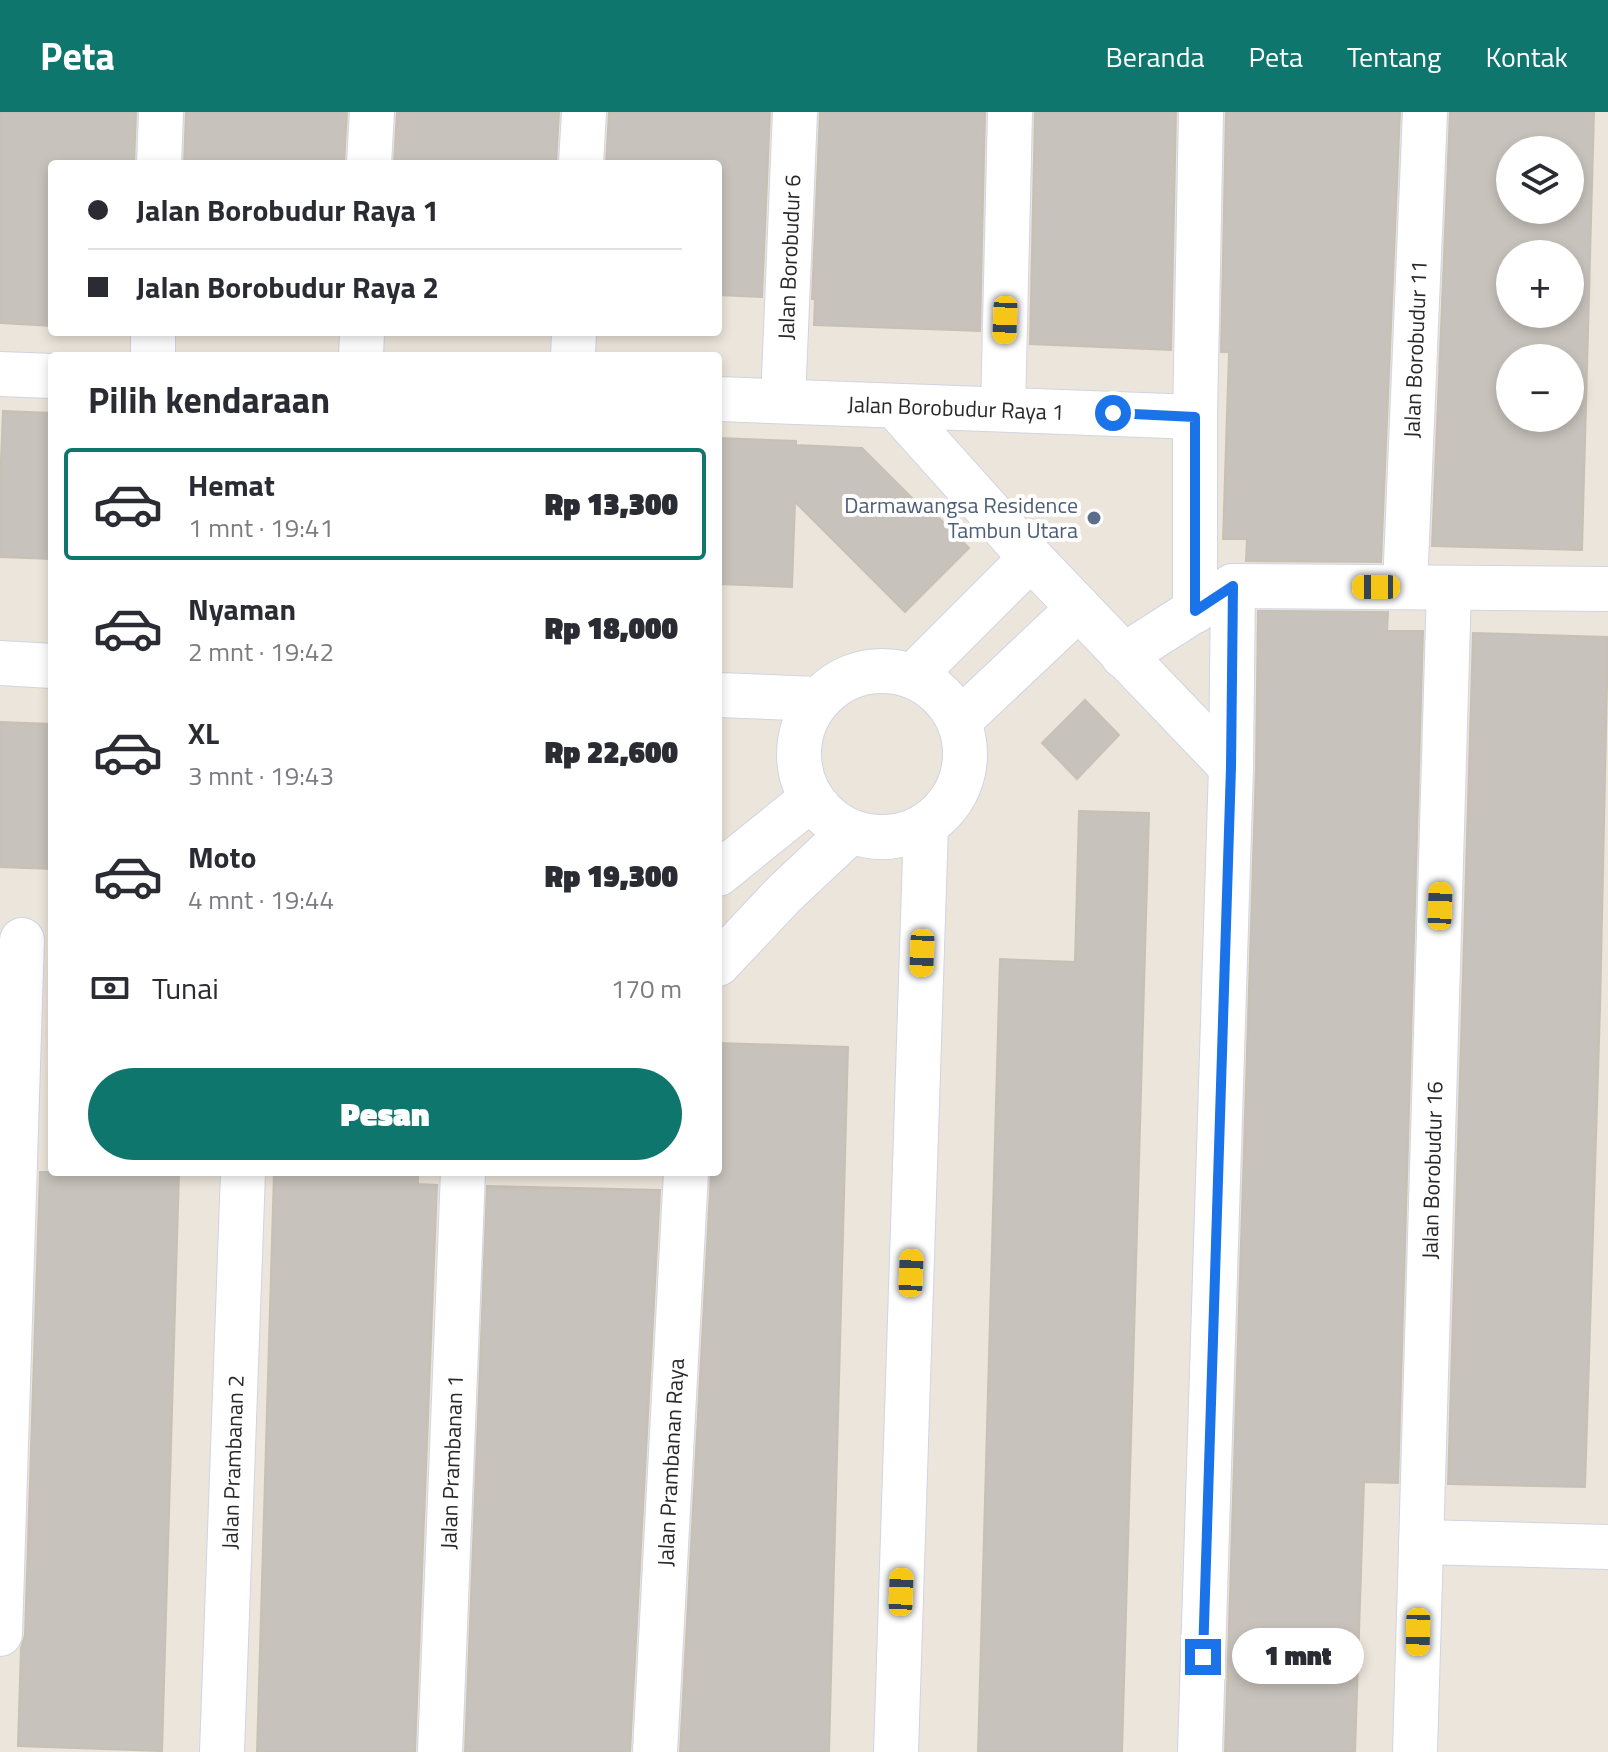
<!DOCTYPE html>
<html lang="id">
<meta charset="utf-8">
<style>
body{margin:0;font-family:"Titillium Web",sans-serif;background:#f2f2f3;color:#2b2b33;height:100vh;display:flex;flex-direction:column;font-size:30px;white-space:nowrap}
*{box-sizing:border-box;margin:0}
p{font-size:26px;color:#7c7c81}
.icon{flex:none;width:44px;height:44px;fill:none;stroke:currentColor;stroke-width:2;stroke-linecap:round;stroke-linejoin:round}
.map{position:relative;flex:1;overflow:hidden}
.panel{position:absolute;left:48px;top:240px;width:674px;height:824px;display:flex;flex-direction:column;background:#fff;border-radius:8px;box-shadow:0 4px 12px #0003}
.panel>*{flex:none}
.guide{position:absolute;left:48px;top:48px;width:674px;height:176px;border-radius:8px;box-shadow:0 4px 12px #0003;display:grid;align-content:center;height:176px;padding:0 40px;background:#fff}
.fabs{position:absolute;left:1496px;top:24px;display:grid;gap:16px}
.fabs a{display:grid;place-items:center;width:88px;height:88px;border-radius:50%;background:#fff;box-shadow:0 4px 12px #0003;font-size:40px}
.end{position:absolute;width:36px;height:36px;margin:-18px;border:10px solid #1a73e8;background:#fff;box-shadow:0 0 0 4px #fff}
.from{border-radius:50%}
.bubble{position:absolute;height:56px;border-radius:28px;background:#fff;box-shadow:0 4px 12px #0003;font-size:26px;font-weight:800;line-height:56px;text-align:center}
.car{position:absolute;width:24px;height:48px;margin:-24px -12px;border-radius:10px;box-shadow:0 0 6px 2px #0007;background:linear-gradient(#f5c518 24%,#345 0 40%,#f5c518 0 76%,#345 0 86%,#f5c518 0)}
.guide b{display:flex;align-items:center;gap:28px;height:76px;font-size:30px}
.guide b+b{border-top:2px solid #e1e1e2}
.guide i{width:20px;height:20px;background:#2b2b33}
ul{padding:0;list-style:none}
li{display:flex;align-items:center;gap:24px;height:112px;margin:0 16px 12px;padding:0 24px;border:4px solid transparent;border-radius:8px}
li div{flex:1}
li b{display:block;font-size:30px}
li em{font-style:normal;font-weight:800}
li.active{border-color:#0f766e}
li>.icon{width:72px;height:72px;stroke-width:1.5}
h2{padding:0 40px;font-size:36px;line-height:96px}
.pay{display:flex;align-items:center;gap:20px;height:88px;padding:0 40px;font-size:30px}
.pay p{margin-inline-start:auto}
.button{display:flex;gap:16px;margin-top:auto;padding:16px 40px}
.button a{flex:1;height:92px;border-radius:48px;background:#0f766e;color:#fff;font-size:32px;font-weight:800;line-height:92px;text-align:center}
header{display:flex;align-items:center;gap:48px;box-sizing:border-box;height:112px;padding:0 40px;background:#0f766e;color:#fff}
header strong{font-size:38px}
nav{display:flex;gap:44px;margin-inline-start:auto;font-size:28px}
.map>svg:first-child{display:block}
.building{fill:#c7c2bb;stroke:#c7c1b5;stroke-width:2;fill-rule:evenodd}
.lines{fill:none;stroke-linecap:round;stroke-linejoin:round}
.minor-casing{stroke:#d0d4e3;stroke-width:46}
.minor{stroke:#fff;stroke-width:44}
.route{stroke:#1a73e8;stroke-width:10}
.service-dot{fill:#5c6f8a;stroke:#fff;stroke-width:3}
.labels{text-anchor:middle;stroke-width:8;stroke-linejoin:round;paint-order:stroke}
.street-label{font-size:22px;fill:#292929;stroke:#fff}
.service-label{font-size:22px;fill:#4e5e75;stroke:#fff;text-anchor:end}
</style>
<header>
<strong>Peta</strong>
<nav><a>Beranda</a><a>Peta</a><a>Tentang</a><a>Kontak</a></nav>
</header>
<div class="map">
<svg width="1608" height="1640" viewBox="0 0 1608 1640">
<rect width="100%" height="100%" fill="#ece5db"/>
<!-- building -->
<g class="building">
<path d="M0,0H136L134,52H52V214L0,211Z"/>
<path d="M186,0H347L344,52H184Z"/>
<path d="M397,0H559L556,52H394Z"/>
<path d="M609,0H770L762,185L718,183V52H606Z"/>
<path d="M820,0H985L980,219L814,213L815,187H812Z"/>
<path d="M1035,0H1176L1171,238L1030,232Z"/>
<path d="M1226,0H1400L1381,450L1246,449L1247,427H1223L1229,240H1221Z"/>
<path d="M1450,0H1594L1582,438L1432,434ZM1510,38H1570V98H1510ZM1510,142H1570V202H1510ZM1510,246H1570V306H1510Z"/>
<path d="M3,299L52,301V447L0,445V373Z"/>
<path d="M718,326L796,329V333L862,336L917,391L921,388L969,436L905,500L795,390L792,475L718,472Z"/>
<path d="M1258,499L1388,500L1387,519H1423L1398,1371L1364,1370L1355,1640H1225L1256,655Z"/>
<path d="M1473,521L1608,525L1600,897L1585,1375L1448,1372Z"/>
<path d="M1085,588L1119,623L1077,667L1042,631Z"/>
<path d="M0,610L52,612V757L0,755Z"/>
<path d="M1079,699L1149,701L1122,1640H978L1000,847L1075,850Z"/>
<path d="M718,931L848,935L829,1640H680L711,1060H718Z"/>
<path d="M40,1060H179L162,1639L18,1634L21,1536L25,1523Z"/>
<path d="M274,1060H418V1072L437,1073L415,1640H257Z"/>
<path d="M487,1074L660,1078L630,1640H465Z"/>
</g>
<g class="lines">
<defs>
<g id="minor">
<path d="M159,52L161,0"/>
<path d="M369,52L372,0"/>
<path d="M581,52L584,0"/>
<path d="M153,244V220"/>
<path d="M361,244L362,220"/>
<path d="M573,244L574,220"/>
<path d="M0,262L52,264"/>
<path id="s1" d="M718,287L1195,305"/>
<path id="s2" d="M783,289L795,0"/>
<path d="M895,294L1031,446L1231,655"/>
<path d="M1003,297L1010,0"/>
<path id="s3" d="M1405,475L1425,0"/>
<path d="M1195,499V305L1201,0"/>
<path d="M1123,544L1233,474L1608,477"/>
<path d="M0,551L52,554"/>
<circle cx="882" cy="642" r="83"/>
<path d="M913,564L1031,446"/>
<path d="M718,583L818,587"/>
<path d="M959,609L1079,496"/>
<path d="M718,762L811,687"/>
<path d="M718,852L784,782L850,720"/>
<path d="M1421,1430L1608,1435"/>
<path d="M0,1522L22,828"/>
<path id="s4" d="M222,1640L243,1060"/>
<path id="s5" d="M440,1640L463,1060"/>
<path id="s6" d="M655,1640L686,1060"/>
<path d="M896,1640L926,713"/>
<path d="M1200,1640L1231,655L1233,474"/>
<path id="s7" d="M1415,1640L1449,476"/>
</g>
</defs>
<!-- minor casing -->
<use href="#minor" class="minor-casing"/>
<!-- minor -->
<use href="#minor" class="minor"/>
</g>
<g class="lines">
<!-- route -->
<path class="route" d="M1113,301L1195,305V499L1233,474L1231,655L1203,1545"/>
</g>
<!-- markers -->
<circle class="service-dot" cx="1094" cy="406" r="8"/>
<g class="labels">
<!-- street labels -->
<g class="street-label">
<text dy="8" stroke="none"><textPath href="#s2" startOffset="144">Jalan Borobudur 6</textPath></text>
<text dy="8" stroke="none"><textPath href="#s3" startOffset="238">Jalan Borobudur 11</textPath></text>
<text dy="8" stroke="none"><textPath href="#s1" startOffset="238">Jalan Borobudur Raya 1</textPath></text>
<text dy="8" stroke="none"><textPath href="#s7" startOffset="582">Jalan Borobudur 16</textPath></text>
<text dy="8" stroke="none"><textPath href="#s4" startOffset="290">Jalan Prambanan 2</textPath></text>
<text dy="8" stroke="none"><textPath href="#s5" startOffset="290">Jalan Prambanan 1</textPath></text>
<text dy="8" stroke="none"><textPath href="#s6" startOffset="290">Jalan Prambanan Raya</textPath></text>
</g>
<!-- service labels -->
<g class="service-label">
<text x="1078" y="401">Darmawangsa Residence<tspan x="1078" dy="25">Tambun Utara</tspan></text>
</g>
</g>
</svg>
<div class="fabs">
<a><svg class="icon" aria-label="layers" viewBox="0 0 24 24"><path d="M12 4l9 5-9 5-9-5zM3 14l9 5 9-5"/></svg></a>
<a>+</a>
<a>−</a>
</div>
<i class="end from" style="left:1113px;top:301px"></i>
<i class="end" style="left:1203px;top:1545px"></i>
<div class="bubble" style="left:1232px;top:1516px;width:132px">1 mnt</div>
<i class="car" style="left:1005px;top:208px;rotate:182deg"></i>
<i class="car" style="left:1376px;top:475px;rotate:270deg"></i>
<i class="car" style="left:1440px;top:794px;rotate:2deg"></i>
<i class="car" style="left:922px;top:841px;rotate:182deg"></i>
<i class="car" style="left:911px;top:1161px;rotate:2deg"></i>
<i class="car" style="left:901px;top:1480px;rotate:2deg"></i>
<i class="car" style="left:1418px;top:1520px;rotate:181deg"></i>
<div class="guide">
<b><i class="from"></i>Jalan Borobudur Raya 1</b>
<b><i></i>Jalan Borobudur Raya 2</b>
</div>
<section class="panel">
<h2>Pilih kendaraan</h2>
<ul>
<li class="active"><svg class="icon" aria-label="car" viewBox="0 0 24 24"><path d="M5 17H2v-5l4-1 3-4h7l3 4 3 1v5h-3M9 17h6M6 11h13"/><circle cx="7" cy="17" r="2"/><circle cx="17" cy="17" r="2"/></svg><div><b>Hemat</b><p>1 mnt · 19:41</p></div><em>Rp 13,300</em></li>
<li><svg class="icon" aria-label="car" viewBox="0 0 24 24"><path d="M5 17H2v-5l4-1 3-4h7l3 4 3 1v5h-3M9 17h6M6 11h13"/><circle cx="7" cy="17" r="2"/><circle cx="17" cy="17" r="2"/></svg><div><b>Nyaman</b><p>2 mnt · 19:42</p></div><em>Rp 18,000</em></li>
<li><svg class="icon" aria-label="car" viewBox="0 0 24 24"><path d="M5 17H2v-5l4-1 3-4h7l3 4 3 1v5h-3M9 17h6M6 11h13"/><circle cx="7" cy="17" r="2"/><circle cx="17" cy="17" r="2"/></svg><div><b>XL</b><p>3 mnt · 19:43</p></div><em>Rp 22,600</em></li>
<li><svg class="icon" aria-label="car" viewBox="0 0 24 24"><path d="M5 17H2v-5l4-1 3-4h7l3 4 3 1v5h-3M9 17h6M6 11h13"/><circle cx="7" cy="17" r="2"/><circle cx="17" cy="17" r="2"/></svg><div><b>Moto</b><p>4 mnt · 19:44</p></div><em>Rp 19,300</em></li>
</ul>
<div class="pay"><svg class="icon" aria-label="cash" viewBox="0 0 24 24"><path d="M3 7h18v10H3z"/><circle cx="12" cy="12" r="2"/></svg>Tunai<p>170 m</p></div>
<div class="button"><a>Pesan</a></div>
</section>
</div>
